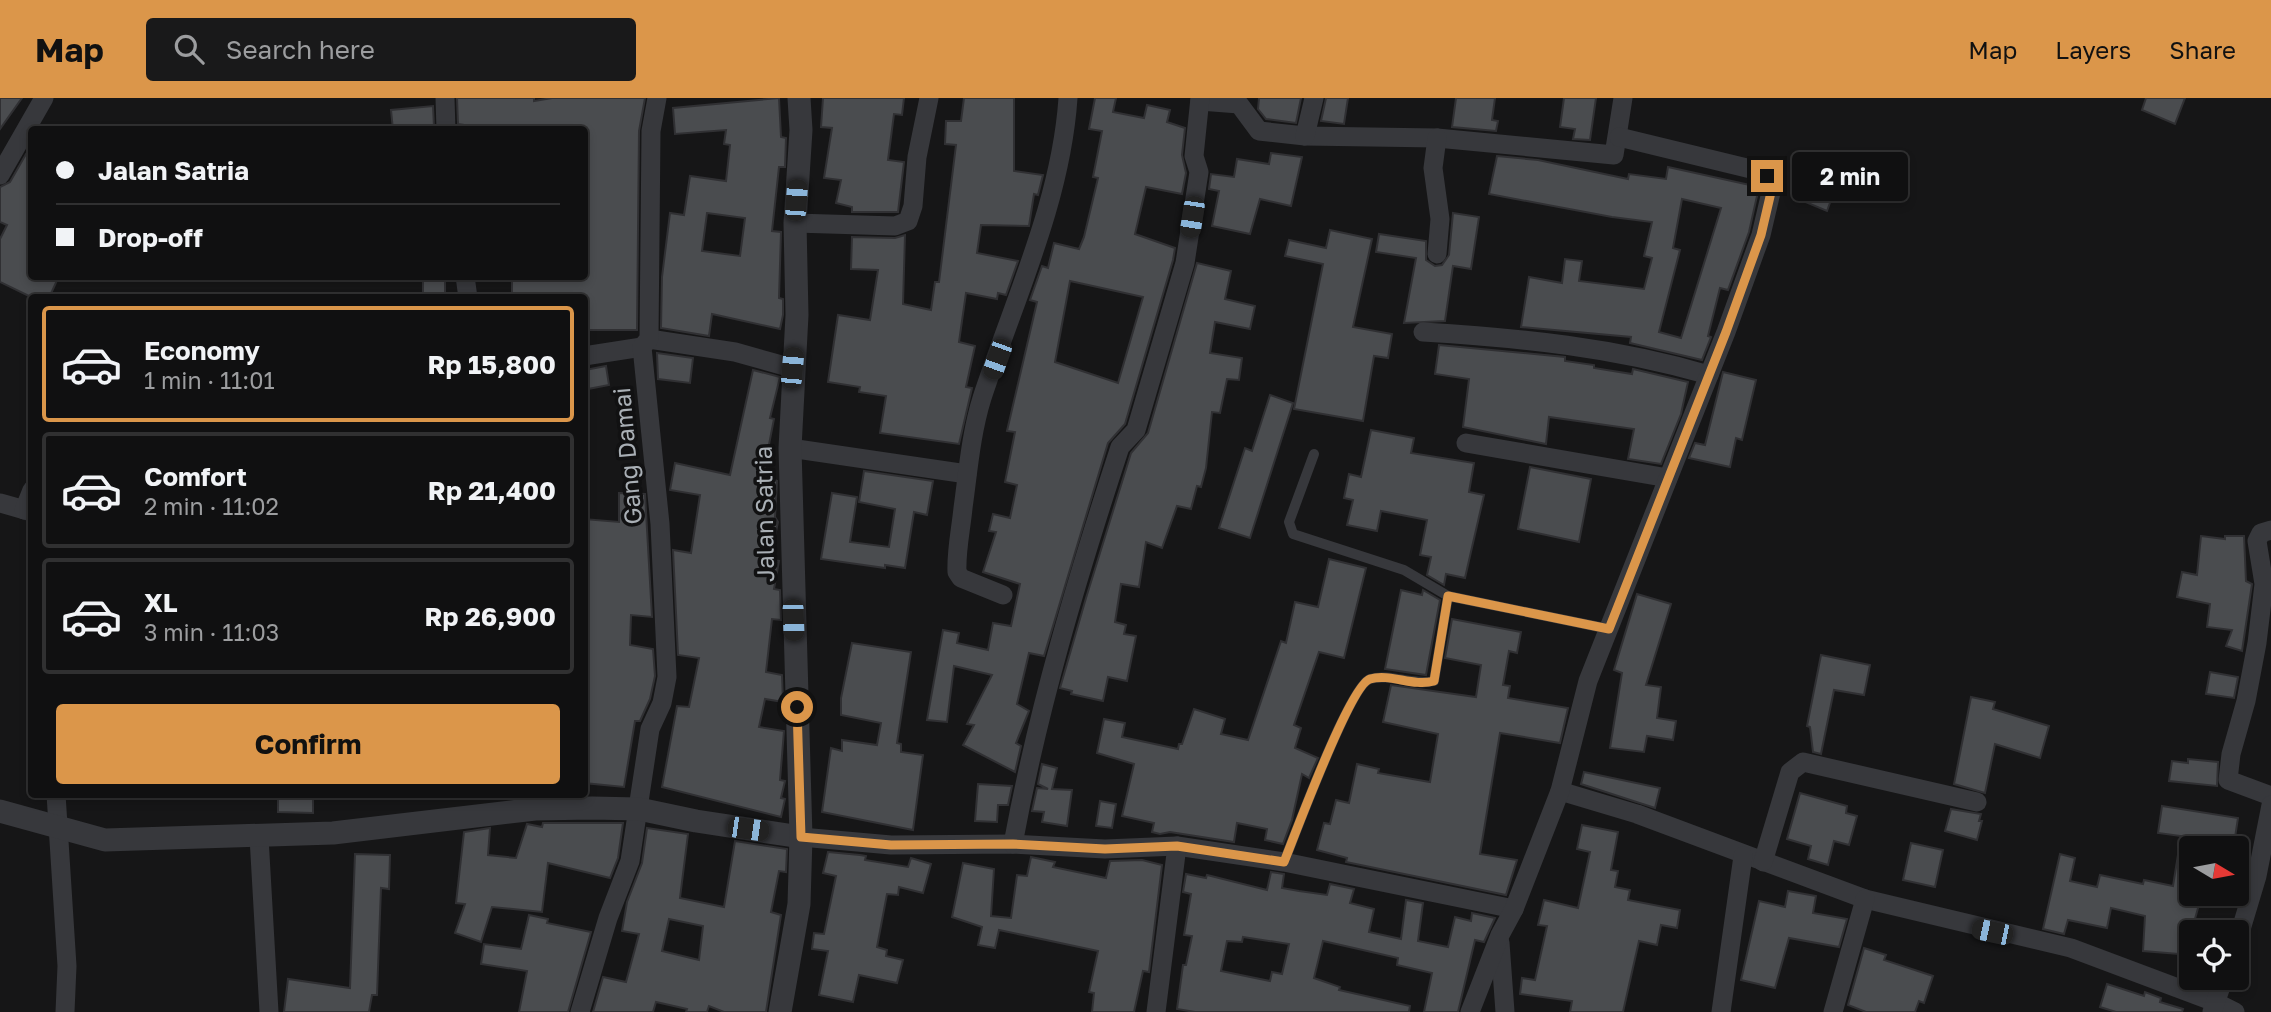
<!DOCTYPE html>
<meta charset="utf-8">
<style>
body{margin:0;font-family:"Golos Text",sans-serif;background:#19191a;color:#f1f3f6;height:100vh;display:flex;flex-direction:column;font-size:26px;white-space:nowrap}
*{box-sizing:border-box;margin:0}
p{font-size:23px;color:#9c9d9f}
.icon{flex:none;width:38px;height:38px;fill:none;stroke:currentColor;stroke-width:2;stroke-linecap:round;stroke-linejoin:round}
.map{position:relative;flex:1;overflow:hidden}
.details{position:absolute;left:28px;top:196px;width:560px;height:504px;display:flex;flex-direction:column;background:#101011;border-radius:7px;box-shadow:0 4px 10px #0003,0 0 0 2px #303031}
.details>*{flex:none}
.top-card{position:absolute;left:28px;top:28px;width:560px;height:154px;border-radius:7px;box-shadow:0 4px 10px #0003,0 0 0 2px #303031;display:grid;align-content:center;height:154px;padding:0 28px;background:#101011}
.needle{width:46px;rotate:100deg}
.fabs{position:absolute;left:2179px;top:738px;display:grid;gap:14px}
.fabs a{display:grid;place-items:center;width:70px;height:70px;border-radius:7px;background:#101011;box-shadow:0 4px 10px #0003,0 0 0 2px #303031;font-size:35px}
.end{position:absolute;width:32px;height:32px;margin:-16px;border:9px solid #db964a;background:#111;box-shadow:0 0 0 4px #111}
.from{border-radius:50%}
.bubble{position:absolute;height:49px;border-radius:7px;background:#101011;box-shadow:0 4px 10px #0003,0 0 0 2px #303031;font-size:23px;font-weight:700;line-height:49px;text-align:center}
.car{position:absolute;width:21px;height:42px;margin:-21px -10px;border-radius:9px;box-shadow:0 0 5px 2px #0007;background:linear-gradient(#222 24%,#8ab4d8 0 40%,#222 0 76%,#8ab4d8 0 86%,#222 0)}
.top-card b{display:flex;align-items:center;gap:24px;height:66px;font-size:26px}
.top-card b+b{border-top:2px solid #303031}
.top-card i{width:18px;height:18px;background:#f1f3f6}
ul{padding:12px 0 0;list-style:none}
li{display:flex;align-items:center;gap:21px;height:116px;margin:0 14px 10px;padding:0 14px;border:4px solid #303031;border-radius:7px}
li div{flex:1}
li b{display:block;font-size:26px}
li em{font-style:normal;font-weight:700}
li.current{border-color:#db964a}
li>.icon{width:63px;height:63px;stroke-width:1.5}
.action{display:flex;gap:14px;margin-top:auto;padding:14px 28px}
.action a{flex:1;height:80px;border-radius:7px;background:#db964a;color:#111;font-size:28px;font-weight:700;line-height:80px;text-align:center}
header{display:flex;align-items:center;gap:42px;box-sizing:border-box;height:98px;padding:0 35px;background:#db964a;color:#111}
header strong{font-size:33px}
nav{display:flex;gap:38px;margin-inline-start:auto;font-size:24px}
.search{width:490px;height:63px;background:#19191a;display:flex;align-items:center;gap:18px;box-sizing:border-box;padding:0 24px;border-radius:7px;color:#9c9d9f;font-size:26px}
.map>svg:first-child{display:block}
.building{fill:#4a4c4f;stroke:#303033;stroke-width:2;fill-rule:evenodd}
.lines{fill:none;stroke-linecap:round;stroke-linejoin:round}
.service{stroke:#37383c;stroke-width:10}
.minor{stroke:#37383c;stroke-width:19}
.tertiary{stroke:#37383c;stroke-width:23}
.route{stroke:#db964a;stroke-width:9}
.labels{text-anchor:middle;stroke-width:7;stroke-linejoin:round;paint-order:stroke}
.street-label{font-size:24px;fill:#a9afb5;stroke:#111112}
</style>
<header>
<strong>Map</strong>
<div class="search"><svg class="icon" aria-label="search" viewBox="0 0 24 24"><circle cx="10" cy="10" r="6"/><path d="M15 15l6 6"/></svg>Search here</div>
<nav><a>Map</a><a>Layers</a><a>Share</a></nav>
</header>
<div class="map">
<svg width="2271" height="914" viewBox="0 0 2271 914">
<rect width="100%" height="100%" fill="#161617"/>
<!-- building -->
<g class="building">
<path d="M0,0H22L0,31Z"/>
<path d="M457,0H534V3L552,0H645L639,33L637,232H584V200H512V178H584V32H508V29H477L458,26Z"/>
<path d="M779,0L781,39L786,40L785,69H779L772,133L781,134L779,200L783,201V217L780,231L712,216L709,238L661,230L662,179L670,115L684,117L690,78L726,83L730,47L724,46L726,32L675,36L673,10ZM707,115L745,120L740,158L702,153Z"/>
<path d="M823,0H904L902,17L894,16L888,62L904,64L898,114H852V109L836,105L841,82L824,80L832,30L821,29Z"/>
<path d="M964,0H1014V73L1043,77L1038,97L1034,96L1029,128L981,127L977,155L1018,163L1006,197L998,195L997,201L966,195L959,244L975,248L966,289L972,290L959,346L880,335L886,298L859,294L860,289L828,284L838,217L870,222L878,172L851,171L852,139L895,140L905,137L903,206L931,212L935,184H939L956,47L945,46L946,23H961Z"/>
<path d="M1095,0H1116L1113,14L1144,20L1147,7L1170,12L1167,24L1185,30L1182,57L1186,75L1182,96L1146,89L1135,136L1175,150L1173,162L1125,326L1108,345L1044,558L1029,555L1017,606L1029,613L1016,645L1021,648L1015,674L963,647L974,627L967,626L992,577L954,568L947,624L927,622L943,532L959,535L957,545L988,552L993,525L1011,528L1020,486L983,474L996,434L989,433L993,416L1010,420L1017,387L1005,384L1015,334L1007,333L1037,204L1030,202L1042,168L1048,170L1054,145L1079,151L1084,139L1098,80L1093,79L1102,33L1089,31ZM1070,183L1143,199L1118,285L1055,264Z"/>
<path d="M1259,0H1301L1296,25L1266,21L1258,11Z"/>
<path d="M1326,0H1348L1344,26L1321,23Z"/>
<path d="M1456,0H1495L1492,22L1498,23L1496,33L1452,29Z"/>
<path d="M1564,0H1596L1590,42L1573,41L1575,31L1560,29Z"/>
<path d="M2146,0H2185L2175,26L2142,12Z"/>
<path d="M433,8L434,29L393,32L391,12Z"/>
<path d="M1271,55L1302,59L1291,108L1260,101L1250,136L1212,128L1219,93L1209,91L1211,76L1234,79L1237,61L1269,66Z"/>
<path d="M26,56L32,59V178H59L49,200H33L0,184V141L7,127L0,124V89L10,84Z"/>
<path d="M1497,58L1538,62L1628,81L1629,76L1666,81L1668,69L1759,89L1749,134L1728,192L1720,190L1708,238L1711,239L1702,262L1630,245L1631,239L1521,229L1529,179L1562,185L1565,161L1582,163L1579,183L1644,191L1652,160L1644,158L1652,124L1612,119L1489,96ZM1682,101L1721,110L1681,240L1659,234L1680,152L1673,150Z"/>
<path d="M1812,79L1836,88L1827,113L1803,103Z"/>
<path d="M1453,115L1479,119L1471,171L1453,168L1445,223L1404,225L1416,160L1376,154L1379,136L1426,143V162L1435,168L1442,167L1449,157Z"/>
<path d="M1330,132L1372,141L1353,229L1392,236L1388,260L1374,258L1363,323L1294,311L1323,166L1285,158L1289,142L1326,150Z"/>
<path d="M1197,165L1231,173L1225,201L1255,208L1250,231L1215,224L1210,255L1242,260L1239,282L1227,281L1220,315L1212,314L1206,370L1201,389L1197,388L1191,411L1177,408L1162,450L1146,444L1139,489L1121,486L1115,524L1126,527L1124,536L1136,538L1127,583L1108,579L1103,603L1071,596L1072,593L1060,590L1086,500L1131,355L1148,335Z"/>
<rect x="423" y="178" width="22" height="22"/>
<path d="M1439,247L1565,259V263L1594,267V270L1632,276L1633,271L1688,284L1681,316L1661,366L1628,361L1634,331L1549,319L1546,346L1463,329L1469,281L1435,276Z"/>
<path d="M657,255L693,260L690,285L658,281Z"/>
<path d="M606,268L609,287L588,291L585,272Z"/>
<path d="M753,272L780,279L770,320L774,321L763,377L777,383L775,419L778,424L770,462L779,463L774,491L780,492L781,522L772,521L766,574L782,577L783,604L765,601L759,629L784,633L780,682L785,683L781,700L785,701L781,719L662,689L677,608L689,609L699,560L678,557L673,452L691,455L700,397L670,392L675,365L730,377Z"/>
<path d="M1723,274L1756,282L1742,342L1736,340L1730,369L1689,360L1695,345L1705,347Z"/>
<path d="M1270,297L1293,305L1250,440L1219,430L1245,350L1252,353Z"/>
<path d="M1371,332L1414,340L1411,355L1474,365L1469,394L1484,397L1465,480L1446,476L1444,487L1427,477L1431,459L1420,457L1427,422L1381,413L1377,433L1347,427L1353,402L1344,400L1349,376L1361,379Z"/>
<path d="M1530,369L1591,381L1579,444L1518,431Z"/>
<path d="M864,373L933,383L927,417L914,414L905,470L885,467V470L821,461L832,395L857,399L850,444L889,449L895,411L859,404Z"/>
<path d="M619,395L645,396L652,519L631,517L630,547L653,551L655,578L650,601L640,623H635L624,689L584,685V421L619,424Z"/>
<path d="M2201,438L2225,441V438H2244L2246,483L2252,486L2242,553L2226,548L2232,532L2207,529L2210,506L2177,499L2182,474L2197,477Z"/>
<path d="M1329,461L1366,470L1344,560L1319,554L1294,627L1301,630L1295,650L1318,660L1309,680L1302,676L1292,722L1283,746L1265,742L1267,731L1237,725L1234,744L1170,734L1160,736L1152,734L1154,725L1122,718L1134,666L1097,655L1104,621L1125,625L1122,639L1178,651L1179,646H1182L1194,611L1225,621L1221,636L1248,642L1281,543L1286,545L1295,504L1318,509Z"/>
<path d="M1401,492L1422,497L1423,492L1440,502L1426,577L1385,571Z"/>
<path d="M1637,496L1671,506L1646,587L1661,589L1657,620L1676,623L1673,642L1647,638L1644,654L1610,650L1622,575L1614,572Z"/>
<path d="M1452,521L1521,534L1517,555L1509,553L1503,587L1510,588L1508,600L1568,610L1560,645L1500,635L1480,756L1517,762L1506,797L1346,764L1347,760L1317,752L1324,725L1330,726L1336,702L1349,705L1357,666L1379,671L1378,675L1430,684L1438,636L1383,624L1391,587L1476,599L1481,567L1445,560Z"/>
<path d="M852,545L911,554L897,645L901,646V654L923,657L913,732L822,714L831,650L842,653V642L877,647L881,625L841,617V600Z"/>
<path d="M1821,557L1870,567L1864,597L1834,592L1821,656L1813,654L1810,629L1807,628Z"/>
<path d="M2210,574L2238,579L2234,600L2206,596Z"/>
<path d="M1971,599L1995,604L1993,611L2049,628L2040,660L1995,646L1985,695L1954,686Z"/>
<path d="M2188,661L2218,664L2217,688L2169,683L2172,663L2188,665Z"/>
<path d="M1042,666L1057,670L1052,691L1072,692L1067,728L1042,724L1044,714L1032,713L1037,690L1048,691L1038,686Z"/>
<path d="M1584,674L1660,690L1655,710L1581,686Z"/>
<path d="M978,686L1012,688L1008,707H998L997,724L975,723Z"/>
<path d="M1800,695L1847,708L1846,715L1857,718L1849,747L1834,743L1828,767L1808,761L1811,748L1787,741Z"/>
<path d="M278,696H313V715L278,714Z"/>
<path d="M1100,703L1116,706L1112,730L1096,728Z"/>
<path d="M2162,708L2238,720L2234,746L2191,740V796H2202L2191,835V857L2143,853L2145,818L2111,810L2107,830L2068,822L2064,836L2043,831L2060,756L2075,760L2070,783L2097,789L2100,777L2143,786L2144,782L2173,788L2181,738L2158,735Z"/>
<path d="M1951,711L1981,716L1979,723H1982L1977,742L1945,733Z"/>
<path d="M543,725H623L618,760L610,780L548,765L542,814L492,809L481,844L455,835L465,806L456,805L464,734L490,730L488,757L516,760L527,726L542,729Z"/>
<path d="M1582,727L1618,734L1611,772L1618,773L1615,789L1630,792L1628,802L1680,812L1677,830L1661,827L1657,847L1639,843L1623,914H1570L1572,903L1520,896L1522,880L1535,882L1547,828L1538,827L1544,802L1578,810L1590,754L1577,751Z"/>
<path d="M647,730L688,736L680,800L724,809L735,743L787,751L786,774L779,773L771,814L781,817L766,914H724L709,908L707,914H686L687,911L656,904L653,914H593L603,879L626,884L639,836L622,833L627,804L642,765ZM669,821L703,828L699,862L662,853Z"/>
<path d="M1911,745L1943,752L1935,789L1903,782Z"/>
<path d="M828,754L860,757L866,758L865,762L908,769L911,760L931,766L923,795L899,789L898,797L887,796L877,849L887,852L886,858L903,862L897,885L859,877L853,904L819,897L828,853L812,851L814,835L824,836L836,778L823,775Z"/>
<path d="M355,756L390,757L389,791L381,790L377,897H372L369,914H284L288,881L350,890Z"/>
<path d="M1031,759L1055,764L1053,769L1106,780L1110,763L1142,762L1162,767L1149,874L1143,873L1134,914H1092L1094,895L1089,894L1098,853L999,832L995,850L978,847L982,829L952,819L963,765L994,771L991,818L1011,820L1017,777L1027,778Z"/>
<path d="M2236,766L2246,768L2236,804Z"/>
<path d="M1271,774L1284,776L1282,790L1299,793L1327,797L1330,786L1354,791L1350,805L1374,811L1369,834L1401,841L1406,802L1423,805L1418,843L1448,849L1455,819L1471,823L1472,815L1495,820L1484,844L1475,842L1458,914H1424L1432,875L1397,867L1398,860L1323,843L1314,880L1340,889L1339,892L1410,908L1409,914H1195L1177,911L1183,867H1186L1192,838L1184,837L1191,796L1183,794L1186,776L1206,780L1207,777L1267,792ZM1243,839L1289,846L1282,876L1272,874L1270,883L1221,873L1227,843L1242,844Z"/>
<path d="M1788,793L1816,798L1813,815L1847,821L1839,849L1789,840L1775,890L1741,882L1759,803L1785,809Z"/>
<path d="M529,817L548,821L547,825L591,834L568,914H519L527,873L481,866L484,846L521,851Z"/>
<path d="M1864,850L1886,857L1884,862L1933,878L1924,905L1919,903L1915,914H1866L1848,907Z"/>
<path d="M2107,886L2144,898L2145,894L2161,900L2160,904L2183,911L2182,914H2116L2100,909Z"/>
</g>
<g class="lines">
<!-- service -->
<g class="service">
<path d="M1314,356L1289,424L1293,436L1404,472L1448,498"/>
<path d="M1284,764C1295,737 1350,587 1370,581C1390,575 1413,588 1434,583L1448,498L1609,531"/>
</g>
<!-- minor -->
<g class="minor">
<path d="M445,0L446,32"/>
<path d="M1200,3L1239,6L1259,33L1305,38L1437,40L1614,57L1623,0"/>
<path d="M1305,38L1314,0"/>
<path d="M0,77L44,0"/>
<path d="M795,125L895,128L908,123L913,108L917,59L929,0"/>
<path d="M1437,156L1440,121L1433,70L1437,40"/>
<path d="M465,178L468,200"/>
<path d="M1423,234C1521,240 1613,249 1709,277"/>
<path d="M649,241L735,254L792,270"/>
<path d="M584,258L642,249"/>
<path d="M1466,345L1668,380"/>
<path d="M790,350L967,376"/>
<path d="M0,405L32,414"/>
<path d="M24,412L32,392"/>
<path d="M2271,432L2261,435L2257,443L2264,486L2257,545L2246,603L2231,656L2228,682L2271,698"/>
<path d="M1003,497L961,480L957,474C956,453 961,431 963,410C968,374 971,335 982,300C1014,202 1061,104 1068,0"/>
<path d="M1560,693L1637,716L1865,801L2071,850L2215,904L2235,914"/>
<path d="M56,696L67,868L65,914"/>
<path d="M259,739L269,914"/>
<path d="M801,739L891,747L1013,746L1105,751L1177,748L1284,764L1514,811"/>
<path d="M1013,746C1038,610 1077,480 1120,349L1136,332L1185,165L1199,74L1194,58L1200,0"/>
<path d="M1763,764L1790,674L1803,664L1977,704"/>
<path d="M1500,845L1505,914"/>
<path d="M2236,848L2257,778L2271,707"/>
<path d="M580,914L608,820L630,763L650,631L662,605L667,579L660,426L642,249L649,241L651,33L657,0"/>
<path d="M1156,914L1177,748"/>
<path d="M1470,914L1500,837L1514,811L1560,693L1588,583L1726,234L1761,137L1772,90L1767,78L1755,72L1619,39"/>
<path d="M1721,914L1743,758"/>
<path d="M1833,914L1865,801"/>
<path d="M2212,914L2224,880"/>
</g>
<!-- tertiary -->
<g class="tertiary">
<path d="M0,713L105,742L333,735L535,711L592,710L639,711L696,723L801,739"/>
<path d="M780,914L799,806L801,739L790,350L797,217L795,125L801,32L799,0"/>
</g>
</g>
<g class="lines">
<!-- route -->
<path class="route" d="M797,609L801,739L891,747L1013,746L1105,751L1177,748L1284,764C1295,737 1350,587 1370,581C1390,575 1413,589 1434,583L1448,498L1609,531L1726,234L1761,137L1772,90L1767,78"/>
</g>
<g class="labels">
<!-- street labels -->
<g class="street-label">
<text transform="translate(628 358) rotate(-95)" y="8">Gang Damai</text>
<text transform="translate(765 416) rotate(-91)" y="8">Jalan Satria</text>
</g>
</g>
</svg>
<div class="fabs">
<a><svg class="needle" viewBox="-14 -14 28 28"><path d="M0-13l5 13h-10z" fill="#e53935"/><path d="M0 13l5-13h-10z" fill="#9c9d9f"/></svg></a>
<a><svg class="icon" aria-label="locate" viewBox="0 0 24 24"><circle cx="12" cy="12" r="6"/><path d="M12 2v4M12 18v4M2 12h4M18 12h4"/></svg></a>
</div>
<i class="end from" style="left:797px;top:609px"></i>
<i class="end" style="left:1767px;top:78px"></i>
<div class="bubble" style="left:1792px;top:54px;width:116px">2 min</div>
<i class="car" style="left:796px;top:102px;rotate:4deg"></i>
<i class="car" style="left:1192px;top:119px;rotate:189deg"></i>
<i class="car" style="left:997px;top:261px;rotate:200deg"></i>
<i class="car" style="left:792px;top:270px;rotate:5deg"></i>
<i class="car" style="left:793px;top:522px;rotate:178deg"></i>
<i class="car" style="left:748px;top:731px;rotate:98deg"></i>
<i class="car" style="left:1992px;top:834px;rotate:282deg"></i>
<div class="top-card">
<b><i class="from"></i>Jalan Satria</b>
<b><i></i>Drop-off</b>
</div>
<section class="details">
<ul>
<li class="current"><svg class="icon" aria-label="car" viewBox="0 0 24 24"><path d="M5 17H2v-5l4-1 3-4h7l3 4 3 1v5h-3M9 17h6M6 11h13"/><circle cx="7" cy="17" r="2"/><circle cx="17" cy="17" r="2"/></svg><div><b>Economy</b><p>1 min · 11:01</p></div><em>Rp 15,800</em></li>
<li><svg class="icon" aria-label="car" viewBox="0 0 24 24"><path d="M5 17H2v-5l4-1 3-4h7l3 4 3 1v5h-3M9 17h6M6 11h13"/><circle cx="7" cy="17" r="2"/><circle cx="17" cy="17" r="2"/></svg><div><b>Comfort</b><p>2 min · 11:02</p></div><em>Rp 21,400</em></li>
<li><svg class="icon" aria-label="car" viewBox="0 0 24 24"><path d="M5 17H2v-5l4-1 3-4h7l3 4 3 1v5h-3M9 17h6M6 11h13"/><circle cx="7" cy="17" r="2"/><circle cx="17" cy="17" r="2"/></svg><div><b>XL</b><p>3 min · 11:03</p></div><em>Rp 26,900</em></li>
</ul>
<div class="action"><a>Confirm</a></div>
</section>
</div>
